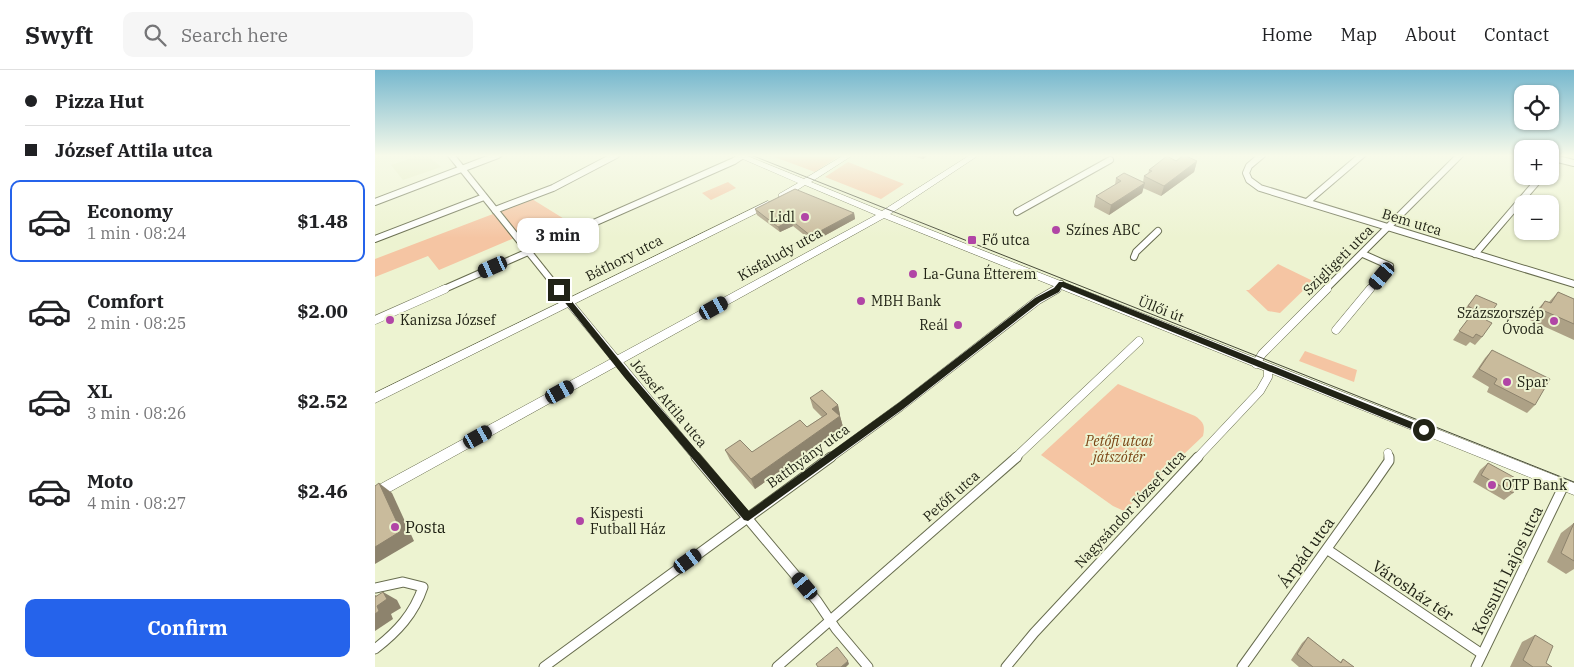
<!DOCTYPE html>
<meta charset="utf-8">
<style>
body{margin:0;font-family:"IBM Plex Serif",serif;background:#f6f6f6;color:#202124;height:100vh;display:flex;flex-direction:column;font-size:19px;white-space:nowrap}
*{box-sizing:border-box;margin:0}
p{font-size:16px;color:#757577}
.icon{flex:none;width:28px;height:28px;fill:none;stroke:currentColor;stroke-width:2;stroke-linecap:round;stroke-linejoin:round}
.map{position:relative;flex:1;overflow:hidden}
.details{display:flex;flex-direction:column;background:#fff;width:375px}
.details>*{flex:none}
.top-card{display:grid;align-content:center;height:110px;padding:0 25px;background:#fff}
.controls{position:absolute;left:1139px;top:15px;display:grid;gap:10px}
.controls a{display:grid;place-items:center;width:45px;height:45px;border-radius:10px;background:#fff;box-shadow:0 1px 4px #0004;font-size:25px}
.end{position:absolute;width:22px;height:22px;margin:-11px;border:6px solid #212316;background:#fff;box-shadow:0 0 0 2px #fff}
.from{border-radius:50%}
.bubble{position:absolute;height:35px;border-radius:10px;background:#fff;box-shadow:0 1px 4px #0004;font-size:16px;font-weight:800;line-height:35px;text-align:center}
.car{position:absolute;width:15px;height:30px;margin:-15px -8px;border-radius:6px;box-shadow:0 0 4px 1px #0007;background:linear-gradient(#222 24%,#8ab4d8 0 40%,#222 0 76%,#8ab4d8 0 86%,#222 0)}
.top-card b{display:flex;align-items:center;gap:18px;height:48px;font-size:19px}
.top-card b+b{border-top:1px solid #e0e0e0}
.top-card i{width:12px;height:12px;background:#202124}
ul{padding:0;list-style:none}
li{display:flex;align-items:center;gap:15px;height:82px;margin:0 10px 8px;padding:0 15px;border:2px solid transparent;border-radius:10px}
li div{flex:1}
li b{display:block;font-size:19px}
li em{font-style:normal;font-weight:800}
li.on{border-color:#2563eb}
li>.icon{width:45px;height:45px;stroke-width:1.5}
.button{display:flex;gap:10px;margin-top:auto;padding:10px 25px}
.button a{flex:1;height:58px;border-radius:10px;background:#2563eb;color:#fff;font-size:20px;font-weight:800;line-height:58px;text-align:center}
header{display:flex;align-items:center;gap:30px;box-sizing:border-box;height:70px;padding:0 25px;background:#fff;border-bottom:1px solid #e0e0e0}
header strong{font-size:24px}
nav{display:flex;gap:28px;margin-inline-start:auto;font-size:18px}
.search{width:350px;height:45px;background:#f6f6f6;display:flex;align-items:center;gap:12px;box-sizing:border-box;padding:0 18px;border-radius:10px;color:#757577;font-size:19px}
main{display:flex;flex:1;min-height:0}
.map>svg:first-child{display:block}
.built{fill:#e4ebc1}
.green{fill:#f5c5a3}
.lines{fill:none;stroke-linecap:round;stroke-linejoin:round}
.street-far2-casing{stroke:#676c4e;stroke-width:8}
.street-far1-casing{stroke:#676c4e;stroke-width:9}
.street-casing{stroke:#676c4e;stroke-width:11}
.secondary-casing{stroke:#676c4e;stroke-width:1}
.street-far2{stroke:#fff;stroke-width:6}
.street-far1{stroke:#fff;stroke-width:8}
.street{stroke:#fff;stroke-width:9}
.secondary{fill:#fff;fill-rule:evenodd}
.tram{stroke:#474a39;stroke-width:1}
.wall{fill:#ada186}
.shaded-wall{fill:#8d836d}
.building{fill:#c9bb9c;stroke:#8d836d}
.route{fill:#212316}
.poi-dot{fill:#b145a6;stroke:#edf3d1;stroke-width:2}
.labels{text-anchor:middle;stroke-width:4;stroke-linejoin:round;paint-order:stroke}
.poi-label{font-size:14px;fill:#212316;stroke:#edf3d1;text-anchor:start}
.street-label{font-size:14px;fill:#212316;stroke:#edf3d1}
.park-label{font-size:14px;font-style:italic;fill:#7b4515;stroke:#edf3d1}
.near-poi-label{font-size:16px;fill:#212316;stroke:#edf3d1;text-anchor:start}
.near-street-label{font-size:16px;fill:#212316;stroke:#edf3d1}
</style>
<header>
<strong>Swyft</strong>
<div class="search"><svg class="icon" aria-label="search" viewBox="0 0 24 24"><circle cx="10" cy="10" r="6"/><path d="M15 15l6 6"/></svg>Search here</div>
<nav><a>Home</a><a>Map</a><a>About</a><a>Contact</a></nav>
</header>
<main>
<section class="details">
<div class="top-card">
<b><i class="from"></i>Pizza Hut</b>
<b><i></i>József Attila utca</b>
</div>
<ul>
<li class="on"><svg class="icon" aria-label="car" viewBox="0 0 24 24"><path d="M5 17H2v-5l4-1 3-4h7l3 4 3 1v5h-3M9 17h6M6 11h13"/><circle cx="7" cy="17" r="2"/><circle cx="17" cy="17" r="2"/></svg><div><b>Economy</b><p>1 min · 08:24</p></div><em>$1.48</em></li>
<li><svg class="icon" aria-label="car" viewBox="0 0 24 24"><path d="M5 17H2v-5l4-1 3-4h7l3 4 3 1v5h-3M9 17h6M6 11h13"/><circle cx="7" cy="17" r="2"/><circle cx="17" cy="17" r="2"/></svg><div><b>Comfort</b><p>2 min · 08:25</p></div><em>$2.00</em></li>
<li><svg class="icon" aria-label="car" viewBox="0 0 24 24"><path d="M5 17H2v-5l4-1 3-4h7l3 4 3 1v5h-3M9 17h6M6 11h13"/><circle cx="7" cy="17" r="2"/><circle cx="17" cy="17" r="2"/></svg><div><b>XL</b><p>3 min · 08:26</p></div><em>$2.52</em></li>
<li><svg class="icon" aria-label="car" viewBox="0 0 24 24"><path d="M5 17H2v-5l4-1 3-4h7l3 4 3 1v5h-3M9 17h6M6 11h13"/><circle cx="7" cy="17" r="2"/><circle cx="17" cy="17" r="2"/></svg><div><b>Moto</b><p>4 min · 08:27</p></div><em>$2.46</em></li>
</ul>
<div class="button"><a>Confirm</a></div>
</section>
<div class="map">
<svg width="1199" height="597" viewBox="0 0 1199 597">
<rect width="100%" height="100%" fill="#edf3d1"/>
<!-- built -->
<path class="built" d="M45,85H52L66,97L28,110L16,95Z"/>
<!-- green -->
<g class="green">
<path d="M394,85H460L464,86L440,102Z"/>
<path d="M473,92L529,114L506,129L450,107Z"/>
<path d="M353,112L361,118L336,130L327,123Z"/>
<path d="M157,129L199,155L153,176L144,166L64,200L53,186L0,207V189Z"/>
<path d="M903,194L938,211L905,243L893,241L871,220H874Z"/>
<path d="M930,281L982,300L979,312L924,291Z"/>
<path d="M743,314L820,346C829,352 830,356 828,366L749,441L738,436L666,385Z"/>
</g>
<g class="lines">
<defs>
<g id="street-far2">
<path d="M76,85L184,220"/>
<path d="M887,85L874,96L871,103L874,110L885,118L1199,214"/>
<path d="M1175,87L1199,93"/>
<path d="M0,132L123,85"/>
<path d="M932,132L987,85"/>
<path d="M120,140L178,118L241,85"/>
<path d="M642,142L735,90"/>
<path d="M0,169L109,127"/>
<path d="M988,184L1015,196L994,220"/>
<path d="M1100,184L1167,106"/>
<path d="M759,187L761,182L783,161"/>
<path d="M67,220L359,91L368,85"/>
<path d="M680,220L686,214"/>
<path d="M950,220L1085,85"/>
</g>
<g id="street-far1">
<path d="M183,219L322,388"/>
<path d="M0,250L70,219"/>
<path d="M961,260L995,219"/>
<path d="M881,294L887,284L952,219"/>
<path d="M1013,383L1014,388"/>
<path d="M455,388L525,337L663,230L682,219"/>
<path d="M640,388L764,271"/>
<path d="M822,388L885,321L893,307V298"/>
</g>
<g id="street">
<path d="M321,387L442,531L461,559L493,597"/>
<path d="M953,480L1107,584"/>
<path d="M0,518L28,512L48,517C39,544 22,562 0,579"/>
<path d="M169,597L456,387"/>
<path d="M402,597L642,387"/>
<path d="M631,597L659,563L823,387"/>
<path d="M867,597L996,417L1014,391V387"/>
<path d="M1101,597L1189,415"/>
</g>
<g id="secondary">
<path d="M359,85H370L429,109L469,85H478L436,112L507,141L595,85H604L515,144L1199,413V425L509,148L0,430V417L501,145L430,115L410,128H404V124L423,113Z"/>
<path d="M393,131L397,134L396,136L0,333V323Z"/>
</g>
</defs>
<!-- street-far2 casing -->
<use href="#street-far2" class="street-far2-casing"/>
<!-- street-far1 casing -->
<use href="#street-far1" class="street-far1-casing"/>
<!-- street casing -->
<use href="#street" class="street-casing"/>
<!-- secondary casing -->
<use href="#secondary" class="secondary-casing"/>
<!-- street-far2 -->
<use href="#street-far2" class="street-far2"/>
<!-- street-far1 -->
<use href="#street-far1" class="street-far1"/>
<!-- street -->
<use href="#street" class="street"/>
<!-- secondary -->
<use href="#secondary" class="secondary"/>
<!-- tram -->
<path class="tram" d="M376,85L1199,412"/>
</g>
<!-- wall -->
<g class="wall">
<path d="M533,85H553L548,89Z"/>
<path d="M801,91H822L819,102L786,126L768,118L767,123L734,145L719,137L721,126L740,115L741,108L768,112L769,106L773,104L774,100Z"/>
<path d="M380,139L479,143L480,149L438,172L418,156L405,162L382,145Z"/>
<path d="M1183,222L1199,229V270L1155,250L1161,241L1170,231L1174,232Z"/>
<path d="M1101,225L1111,250L1107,267L1100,275L1095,272L1091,276L1078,270L1094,248L1086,244Z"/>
<path d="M1117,280L1160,335L1152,343L1112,322L1114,317L1097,307L1110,288Z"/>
<path d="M435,328L463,335L465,345V346L468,357L380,419L355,390L350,380L377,382L432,357L447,347L438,338Z"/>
<path d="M1113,393L1138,423L1129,430L1098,412L1105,400Z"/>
<path d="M1199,453V499L1191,504L1172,492L1186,463Z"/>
<path d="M1160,565L1171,593L1177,597H1135L1147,572Z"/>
<path d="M933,567L965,592L968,589L979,597H924L916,590L927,573Z"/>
</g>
<!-- shaded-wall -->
<g class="shaded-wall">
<path d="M547,85H553L548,89Z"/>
<path d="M822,91L819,102L786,126L789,116Z"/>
<path d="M770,113L767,123L734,145L736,135Z"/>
<path d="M479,143L480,149L438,172L436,166Z"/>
<path d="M416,150L418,156L405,162L403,157Z"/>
<path d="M463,335L465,345L460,349L457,339Z"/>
<path d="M465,346L468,357L380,419L376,409Z"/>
<path d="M4,413L17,423L39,471L0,494V477Z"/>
<path d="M8,522L22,530L26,538L16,544L18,549L0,561V544L2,536L0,529V525L10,530Z"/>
<path d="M473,591L474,594L471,597H466Z"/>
</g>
<!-- building -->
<g class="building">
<path d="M809,85L822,91L789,116L769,106L777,101L774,100L792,86L801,91Z"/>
<path d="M749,103L770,113L736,135L721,126L746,111L741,108Z"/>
<path d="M420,119L479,143L436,166L416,150L403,157L380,139Z"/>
<path d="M1183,222L1199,229V254L1165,239L1170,231L1176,233Z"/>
<path d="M1101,225L1122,234L1111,250L1117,253L1107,267L1101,264L1098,268L1084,261L1100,240L1093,236Z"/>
<path d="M1117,280L1175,309L1160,335L1119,314L1122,309L1104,299Z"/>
<path d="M447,320L463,335L457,339L465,346L376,409L350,380L365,370L377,382L425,350L432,357L452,344L435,328Z"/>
<path d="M1113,393L1144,410L1138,423L1106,405Z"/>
<path d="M4,413L26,461L0,477V416Z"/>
<path d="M1199,453V491L1186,483Z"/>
<path d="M8,522L12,529L2,536L4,541L0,544V527Z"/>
<path d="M1160,565L1178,576L1171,593L1177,597H1158L1148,590Z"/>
<path d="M933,567L966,593L968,589L979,597H938L922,584Z"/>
<path d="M462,577L473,591L466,597H443L441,594Z"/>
</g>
<!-- sky -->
<linearGradient id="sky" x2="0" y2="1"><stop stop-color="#77b8ce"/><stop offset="0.51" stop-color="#f7faea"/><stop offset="1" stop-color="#f7faea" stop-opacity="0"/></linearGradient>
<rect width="1199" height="168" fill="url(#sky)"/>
<!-- route -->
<path class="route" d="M684,212H689L1052,358L1053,360L1049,364L1046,363L687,217L684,222L665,232L528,339L373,451L369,450L249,307L180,220L186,218L255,303L374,441L522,334L660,228L679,218Z"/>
<!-- markers -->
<g class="poi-dot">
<circle cx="430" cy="147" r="5"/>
<circle cx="681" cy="160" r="5"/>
<rect x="592" y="165" width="10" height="10" rx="2.5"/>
<circle cx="538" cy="204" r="5"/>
<circle cx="486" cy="231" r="5"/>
<circle cx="15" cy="250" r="5"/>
<circle cx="1179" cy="251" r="5"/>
<circle cx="583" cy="255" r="5"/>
<circle cx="1132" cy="312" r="5"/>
<circle cx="1117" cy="415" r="5"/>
<circle cx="205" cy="451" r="5"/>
<circle cx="20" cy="457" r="5"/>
</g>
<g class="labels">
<!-- poi labels -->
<g class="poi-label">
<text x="420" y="152" text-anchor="end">Lidl</text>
<text x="691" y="165">Színes ABC</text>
<text x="607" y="175">Fő utca</text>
<text x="548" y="209">La-Guna Étterem</text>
<text x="496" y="236">MBH Bank</text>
<text x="1169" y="248" text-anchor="end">Százszorszép<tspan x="1169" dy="16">Óvoda</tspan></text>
<text x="25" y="255">Kanizsa József</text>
<text x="573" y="260" text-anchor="end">Reál</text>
<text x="1142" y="317">Spar</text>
<text x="1127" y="420">OTP Bank</text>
<text x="215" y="448">Kispesti<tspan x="215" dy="16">Futball Ház</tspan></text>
</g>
<!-- street labels -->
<g class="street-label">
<text transform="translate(1037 152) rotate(17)" y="5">Bem utca</text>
<text transform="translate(405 184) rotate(-29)" y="5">Kisfaludy utca</text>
<text transform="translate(249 188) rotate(-27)" y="5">Báthory utca</text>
<text transform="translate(963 190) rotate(-45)" y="5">Szigligeti utca</text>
<text transform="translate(786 239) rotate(22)" y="5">Üllői út</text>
<text transform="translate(294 333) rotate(50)" y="5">József Attila utca</text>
<text transform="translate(433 386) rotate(-36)" y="5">Batthyány utca</text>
<text transform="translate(576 426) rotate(-41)" y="5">Petőfi utca</text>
<text transform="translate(755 439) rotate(-47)" y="5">Nagysándor József utca</text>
</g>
<!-- park labels -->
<g class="park-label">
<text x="744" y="376">Petőfi utcai<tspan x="744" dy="16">játszótér</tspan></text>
</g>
<!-- near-poi labels -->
<g class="near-poi-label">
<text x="30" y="463">Posta</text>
</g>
<!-- near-street labels -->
<g class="near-street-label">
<text transform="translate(931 482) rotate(-54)" y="6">Árpád utca</text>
<text transform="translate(1132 500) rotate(-64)" y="6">Kossuth Lajos utca</text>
<text transform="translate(1038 520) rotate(34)" y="6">Városház tér</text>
</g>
</g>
</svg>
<div class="controls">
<a><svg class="icon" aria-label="locate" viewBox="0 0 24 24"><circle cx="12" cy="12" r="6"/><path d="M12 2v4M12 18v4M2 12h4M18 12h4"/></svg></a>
<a>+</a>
<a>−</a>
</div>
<i class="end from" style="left:1049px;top:360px"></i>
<i class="end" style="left:184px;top:220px"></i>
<div class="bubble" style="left:142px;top:148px;width:82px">3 min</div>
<i class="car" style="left:118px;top:197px;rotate:246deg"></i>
<i class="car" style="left:1007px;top:206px;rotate:220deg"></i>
<i class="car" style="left:339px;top:238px;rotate:61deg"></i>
<i class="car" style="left:185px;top:322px;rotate:61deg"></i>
<i class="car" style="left:103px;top:367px;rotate:61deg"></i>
<i class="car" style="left:313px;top:491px;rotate:54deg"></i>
<i class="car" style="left:430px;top:516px;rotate:320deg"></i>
</div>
</main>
